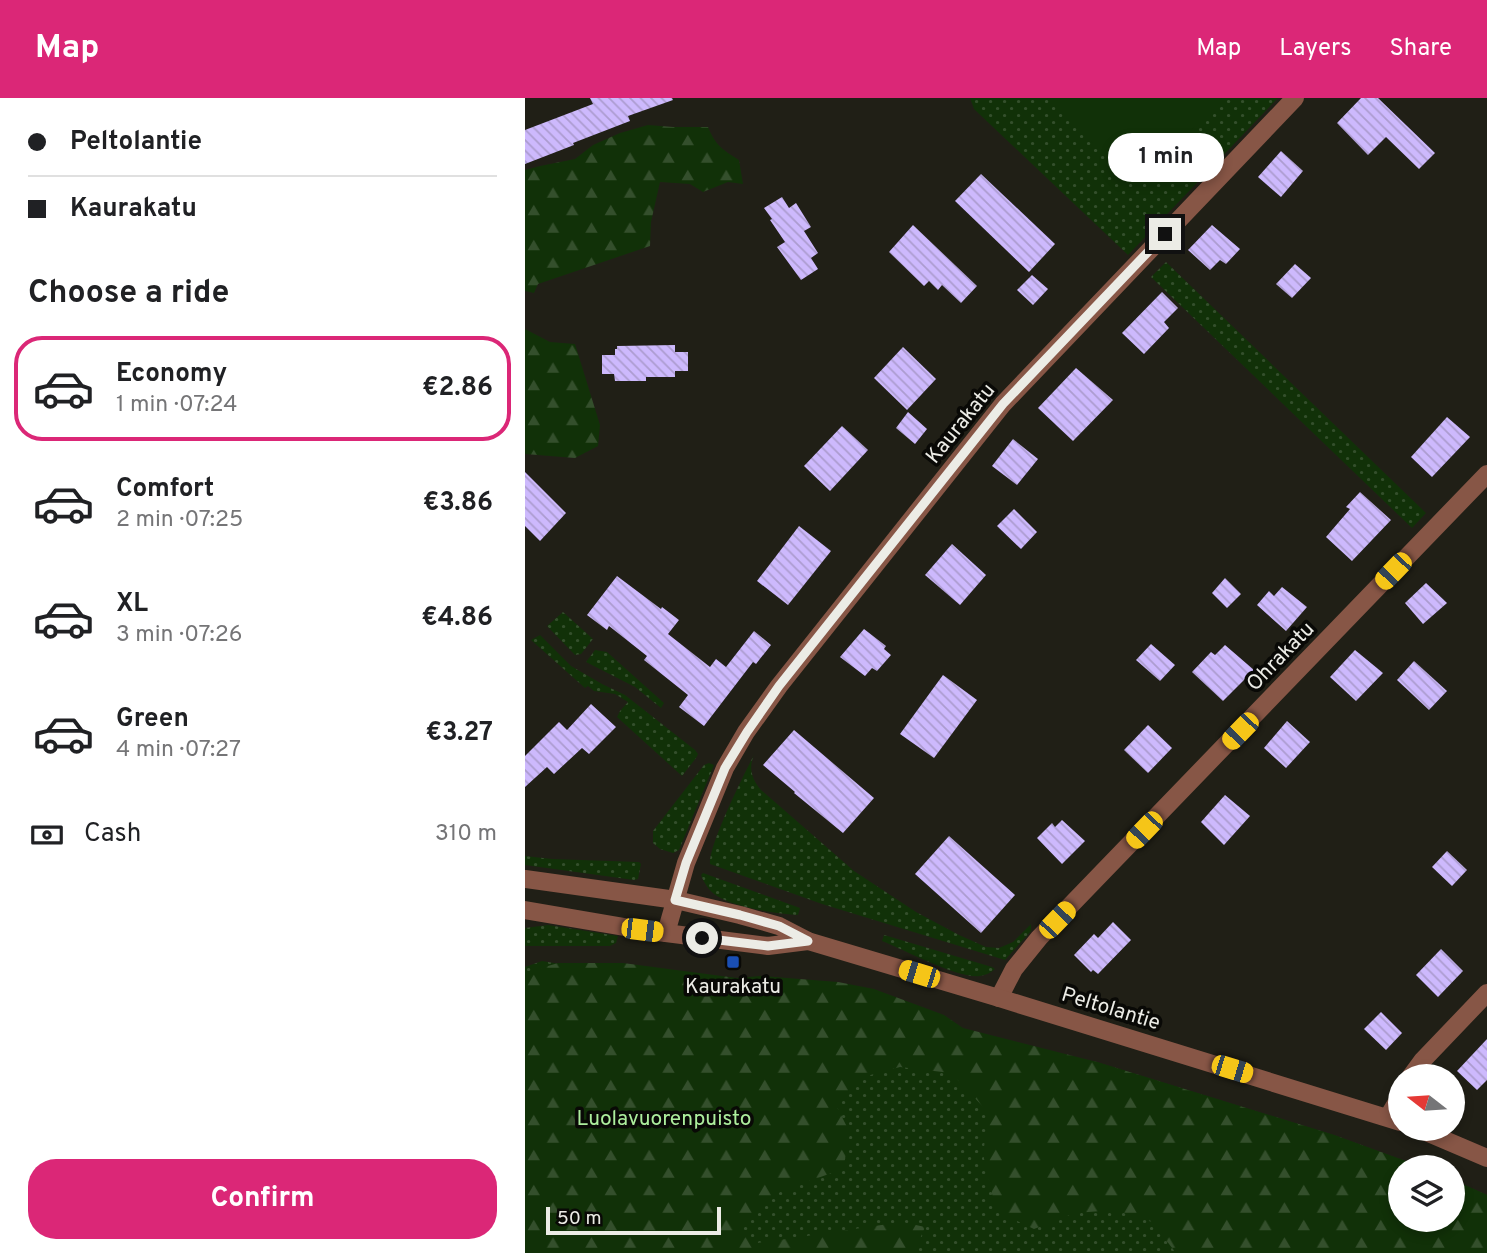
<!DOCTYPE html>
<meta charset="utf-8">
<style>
body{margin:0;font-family:Overpass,sans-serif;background:#f2f2f2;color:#202124;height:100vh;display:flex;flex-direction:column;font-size:26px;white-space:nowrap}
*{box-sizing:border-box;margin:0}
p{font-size:23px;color:#757577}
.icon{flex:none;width:38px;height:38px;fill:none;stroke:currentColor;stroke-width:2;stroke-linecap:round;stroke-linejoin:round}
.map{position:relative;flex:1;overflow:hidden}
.details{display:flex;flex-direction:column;background:#fff;width:525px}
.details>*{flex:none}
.guide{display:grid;align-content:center;height:154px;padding:0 28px;background:#fff}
.needle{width:46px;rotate:287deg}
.controls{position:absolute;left:863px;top:966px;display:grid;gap:14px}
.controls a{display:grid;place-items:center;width:77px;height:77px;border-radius:50%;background:#fff;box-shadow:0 4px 10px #0003;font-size:35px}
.scale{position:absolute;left:21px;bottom:18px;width:175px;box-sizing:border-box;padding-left:7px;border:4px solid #ecece6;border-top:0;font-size:19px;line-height:24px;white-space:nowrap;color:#ecece6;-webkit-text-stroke:5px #090906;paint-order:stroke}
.end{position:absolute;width:32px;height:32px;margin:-16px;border:9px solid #ecece6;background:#111;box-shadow:0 0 0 4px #111}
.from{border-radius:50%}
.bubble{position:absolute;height:49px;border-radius:24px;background:#fff;box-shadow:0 4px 10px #0003;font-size:23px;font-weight:700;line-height:49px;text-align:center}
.car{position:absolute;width:21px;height:42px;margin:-21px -10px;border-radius:9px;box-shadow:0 0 5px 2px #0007;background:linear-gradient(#f5c518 24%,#345 0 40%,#f5c518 0 76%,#345 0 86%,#f5c518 0)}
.guide b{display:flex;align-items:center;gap:24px;height:66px;font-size:26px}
.guide b+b{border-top:2px solid #e0e0e0}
.guide i{width:18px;height:18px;background:#202124}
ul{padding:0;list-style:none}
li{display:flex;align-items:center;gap:21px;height:105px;margin:0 14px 10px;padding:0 14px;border:4px solid transparent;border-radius:28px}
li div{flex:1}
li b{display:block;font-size:26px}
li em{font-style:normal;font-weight:700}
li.selected{border-color:#db2777}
li>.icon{width:63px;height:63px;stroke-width:1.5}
h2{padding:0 28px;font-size:32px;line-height:84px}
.pay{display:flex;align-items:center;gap:18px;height:77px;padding:0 28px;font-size:26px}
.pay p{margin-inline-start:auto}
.button{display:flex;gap:14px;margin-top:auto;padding:14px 28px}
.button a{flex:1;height:80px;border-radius:28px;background:#db2777;color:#fff;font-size:28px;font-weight:700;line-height:80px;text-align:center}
header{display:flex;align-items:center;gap:42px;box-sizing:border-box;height:98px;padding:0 35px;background:#db2777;color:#fff}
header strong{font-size:33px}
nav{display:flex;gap:38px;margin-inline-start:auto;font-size:24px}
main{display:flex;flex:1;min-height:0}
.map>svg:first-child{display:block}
.grass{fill:url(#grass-dots)}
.forest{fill:url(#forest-firs)}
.pitch{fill:#113108}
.building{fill:url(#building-back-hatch)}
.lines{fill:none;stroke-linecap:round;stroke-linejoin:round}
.minor{stroke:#875646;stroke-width:18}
.tertiary{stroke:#875646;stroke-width:18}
.route{stroke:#ecece6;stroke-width:9}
.transit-dot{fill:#1a4fb4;stroke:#090906;stroke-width:2.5}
.labels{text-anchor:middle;stroke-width:7;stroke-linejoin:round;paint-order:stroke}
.street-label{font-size:21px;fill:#ecece6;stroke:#090906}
.poi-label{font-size:21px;fill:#ecece6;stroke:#090906}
.park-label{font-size:21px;fill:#adee9d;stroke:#090906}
</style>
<header>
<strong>Map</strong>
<nav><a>Map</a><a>Layers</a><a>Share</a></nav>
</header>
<main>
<section class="details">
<div class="guide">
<b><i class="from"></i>Peltolantie</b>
<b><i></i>Kaurakatu</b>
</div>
<h2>Choose a ride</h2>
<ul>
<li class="selected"><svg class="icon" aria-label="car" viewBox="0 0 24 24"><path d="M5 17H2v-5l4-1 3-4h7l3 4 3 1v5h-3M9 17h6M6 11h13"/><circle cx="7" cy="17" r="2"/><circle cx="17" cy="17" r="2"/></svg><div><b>Economy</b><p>1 min · 07:24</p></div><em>€2.86</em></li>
<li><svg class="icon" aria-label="car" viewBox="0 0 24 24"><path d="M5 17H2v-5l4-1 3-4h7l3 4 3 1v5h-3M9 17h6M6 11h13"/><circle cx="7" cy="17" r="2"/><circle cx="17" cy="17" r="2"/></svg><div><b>Comfort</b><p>2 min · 07:25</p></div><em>€3.86</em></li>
<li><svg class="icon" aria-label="car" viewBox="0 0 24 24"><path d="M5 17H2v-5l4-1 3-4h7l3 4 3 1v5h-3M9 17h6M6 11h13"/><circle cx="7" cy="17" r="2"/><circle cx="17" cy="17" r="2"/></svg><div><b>XL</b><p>3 min · 07:26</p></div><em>€4.86</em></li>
<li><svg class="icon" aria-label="car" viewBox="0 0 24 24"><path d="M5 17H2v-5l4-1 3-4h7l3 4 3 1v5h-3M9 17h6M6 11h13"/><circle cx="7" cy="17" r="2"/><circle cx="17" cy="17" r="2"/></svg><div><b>Green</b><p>4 min · 07:27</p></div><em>€3.27</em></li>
</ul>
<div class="pay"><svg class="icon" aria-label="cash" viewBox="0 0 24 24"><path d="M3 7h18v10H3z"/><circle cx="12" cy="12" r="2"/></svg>Cash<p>310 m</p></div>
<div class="button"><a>Confirm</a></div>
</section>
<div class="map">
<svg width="962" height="1155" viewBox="0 0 962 1155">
<defs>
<pattern id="grass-dots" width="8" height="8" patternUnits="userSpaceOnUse" patternTransform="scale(1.75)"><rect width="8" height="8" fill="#113108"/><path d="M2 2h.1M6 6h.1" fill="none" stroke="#344f2c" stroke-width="1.8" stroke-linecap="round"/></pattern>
<pattern id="forest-firs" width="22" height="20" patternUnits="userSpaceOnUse" patternTransform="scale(1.75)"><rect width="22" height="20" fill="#113108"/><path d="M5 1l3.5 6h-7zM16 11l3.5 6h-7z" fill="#344f2c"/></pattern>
<pattern id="building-back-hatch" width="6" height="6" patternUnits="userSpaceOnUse" patternTransform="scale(1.75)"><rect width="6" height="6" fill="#cdb9fd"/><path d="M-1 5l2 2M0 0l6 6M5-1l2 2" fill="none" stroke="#ac9ccf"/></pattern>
</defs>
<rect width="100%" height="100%" fill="#201f16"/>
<!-- grass -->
<g class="grass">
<path d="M445,0H753L603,157L449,11Z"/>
<path d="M641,164L901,415L887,430L626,179Z"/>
<path d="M38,514L68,541L56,556L50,557L22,528Z"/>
<path d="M15,537L46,568L77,586L100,597L170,652L173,656L171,660L157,678L92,619L95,613L103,604L90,596L69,593L63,588L60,590L6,542Z"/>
<path d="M70,552L82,554L139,605L136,610L110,589L61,564Z"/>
<path d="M230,655C223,668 226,681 236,692L329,773L391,814L434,837L461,849L474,850L488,844L506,826V833L480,862L297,806L185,766C183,748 220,674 230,655Z"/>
<path d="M184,665L189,667L154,752L148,755L135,751L128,745V733L179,667Z"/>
<path d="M0,758L27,761L114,764L116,766L113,781L109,782L0,767Z"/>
<path d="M178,775L275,810L273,817C252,816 209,809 192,798C184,793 179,785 176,777Z"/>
<path d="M23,827L93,838L91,845L85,848H0V830Z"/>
<path d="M359,837L467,869L470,871C465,875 461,877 455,878C433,881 380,852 357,843Z"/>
<path d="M17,863L218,897L572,964L809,1037L897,1069H875V1122H928V1082L962,1097V1155H0V869Z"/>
</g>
<!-- forest -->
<g class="forest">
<path d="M123,27L148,29H183C191,48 197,51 214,62L218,86L203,84L178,94L165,86L135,84L126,124L125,148L13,186L9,195L0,193V72L15,68L50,61L68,47L95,35Z"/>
<path d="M0,231L25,244L50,246L75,327L73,348L50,360L0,356Z"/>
<path d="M33,865H98L212,880L236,878L313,884L349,891L419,917L438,930L572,964L809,1037L897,1069H875V1122H928V1082L931,1083L962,1097V1155H651L627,1124L590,1112L550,1115L509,1131L471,1113L458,1056L464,1015L426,975L375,969L338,979L310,1005L325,1035L318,1071L256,1093L216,1129L226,1146L377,1124L400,1129L389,1155H0V875Z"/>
</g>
<!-- pitch -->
<path class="pitch" d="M522,0H697L612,88Z"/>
<!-- building -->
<g class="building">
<path d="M65,0H147L148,2L103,18L105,23L48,45L49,47L0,66V32L68,6Z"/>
<path d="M836,0H853L910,55L894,71L861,39L843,57L812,25Z"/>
<path d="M756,53L778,73L756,99L733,79Z"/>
<path d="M456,76L530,146L504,174L430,103Z"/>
<path d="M257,99L264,110L271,105L286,129L279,133L293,155L286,160L293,171L276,182L252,149L260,144L245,122L247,121L239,110Z"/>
<path d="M388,127L452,188L436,205L417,187L413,192L404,183L399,188L364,154Z"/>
<path d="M687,127L715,151L701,166L695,162L685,172L663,152Z"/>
<path d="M770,166L786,180L767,200L751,186Z"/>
<path d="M507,177L523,191L508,207L492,192Z"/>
<path d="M637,194L653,210L639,224L644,230L619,256L597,235Z"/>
<path d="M150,247V254H163V273H150V279H121V283H90L89,276H77V257H90V251H92V248Z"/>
<path d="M378,249L411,281L382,312L349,280Z"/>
<path d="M551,270L588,302L548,343L513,310Z"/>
<path d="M383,314L402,331L390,346L371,330Z"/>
<path d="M922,319L945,339L907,379L886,359Z"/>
<path d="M317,328L343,352L305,393L279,368Z"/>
<path d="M488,341L513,361L492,387L467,368Z"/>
<path d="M0,374L41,415L15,443L0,428Z"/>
<path d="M835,394L866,422L827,463L801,439L825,411L821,409Z"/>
<path d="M489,411L512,434L496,451L472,428Z"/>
<path d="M274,428L306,453L263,507L232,483Z"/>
<path d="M427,446L461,477L435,507L400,477Z"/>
<path d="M92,478L136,511L137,509L154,522L143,536L185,569L191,561L201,569L229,533L246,547L231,566L228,564L179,628L154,609L163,597L119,562L122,558L84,528L82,532L62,517Z"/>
<path d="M700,480L716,496L702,510L687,495Z"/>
<path d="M901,485L922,505L898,526L880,505Z"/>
<path d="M757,489L782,509L761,533L732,507L744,493L749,498Z"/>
<path d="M339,531L361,548L359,551L366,557L352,573L347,570L340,578L315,559Z"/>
<path d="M626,546L650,567L635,583L611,562Z"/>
<path d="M700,547L729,572L698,603L667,574L686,554L690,557Z"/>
<path d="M830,552L858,575L831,603L805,579Z"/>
<path d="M889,563L922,593L904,612L872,582Z"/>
<path d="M418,577L452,602L409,660L375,636Z"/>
<path d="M66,606L91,629L64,656L57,650L29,676L22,669L0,689V658L34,624L42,632Z"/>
<path d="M762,623L785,644L761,670L739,650Z"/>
<path d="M623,627L647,650L623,675L599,652Z"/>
<path d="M269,632L349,700L318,735L269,695L270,694L238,667Z"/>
<path d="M700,697L725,718L699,747L676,724Z"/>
<path d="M537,722L560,743L537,766L512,740L527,725L530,729Z"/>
<path d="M424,738L490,797L456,835L390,776Z"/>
<path d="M922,753L942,772L927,788L907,769Z"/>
<path d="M588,824L606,842L573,876L568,872L566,874L549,857L569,836L573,840Z"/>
<path d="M916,851L938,873L913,899L891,877Z"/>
<path d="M856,914L877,935L861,952L839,931Z"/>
<path d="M962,941V982L952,992L932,973Z"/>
</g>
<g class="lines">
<!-- minor -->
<g class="minor">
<path d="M141,835L161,765L200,670L221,634L254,588L478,306L770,0"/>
<path d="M474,900L489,871L514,840L962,376"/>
<path d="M886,978L897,963L962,895"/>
<path d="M863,1019L875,999"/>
</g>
<!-- tertiary -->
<g class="tertiary">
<path d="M0,781L151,802L215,817L254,828L283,843L474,900L875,1024"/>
<path d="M0,812L117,832L243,848L283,843"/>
<path d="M894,1031L962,1060"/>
</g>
</g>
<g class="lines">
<!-- route -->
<path class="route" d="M177,840L243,848L283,843L254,828L215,817L150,802L161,765L200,670L222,634L254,588L478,306L640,136"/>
</g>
<!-- markers -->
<rect class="transit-dot" x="201" y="857" width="14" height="14" rx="3.5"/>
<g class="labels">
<!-- street labels -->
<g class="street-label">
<text transform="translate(435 325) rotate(-51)" y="7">Kaurakatu</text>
<text transform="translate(755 558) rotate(-46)" y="7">Ohrakatu</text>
<text transform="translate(586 910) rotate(17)" y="7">Peltolantie</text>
</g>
<!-- poi labels -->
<g class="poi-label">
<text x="208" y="895">Kaurakatu</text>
</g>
<!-- park labels -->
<g class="park-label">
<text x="139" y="1027">Luolavuorenpuisto</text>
</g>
</g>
</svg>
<div class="controls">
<a><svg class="needle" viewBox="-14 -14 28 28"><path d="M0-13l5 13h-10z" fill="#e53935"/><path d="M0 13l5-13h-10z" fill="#757577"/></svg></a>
<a><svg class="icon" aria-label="layers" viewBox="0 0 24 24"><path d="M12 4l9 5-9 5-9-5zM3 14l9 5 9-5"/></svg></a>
</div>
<div class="scale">50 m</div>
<i class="end from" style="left:177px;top:840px"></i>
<i class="end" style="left:640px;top:136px"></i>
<div class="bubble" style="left:583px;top:35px;width:116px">1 min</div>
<i class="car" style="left:868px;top:473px;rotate:224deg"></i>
<i class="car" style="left:715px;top:633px;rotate:224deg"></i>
<i class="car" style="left:619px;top:732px;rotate:224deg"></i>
<i class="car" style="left:532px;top:822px;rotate:44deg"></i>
<i class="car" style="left:117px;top:832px;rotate:97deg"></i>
<i class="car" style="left:394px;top:876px;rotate:287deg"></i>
<i class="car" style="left:707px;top:971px;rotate:107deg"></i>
</div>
</main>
